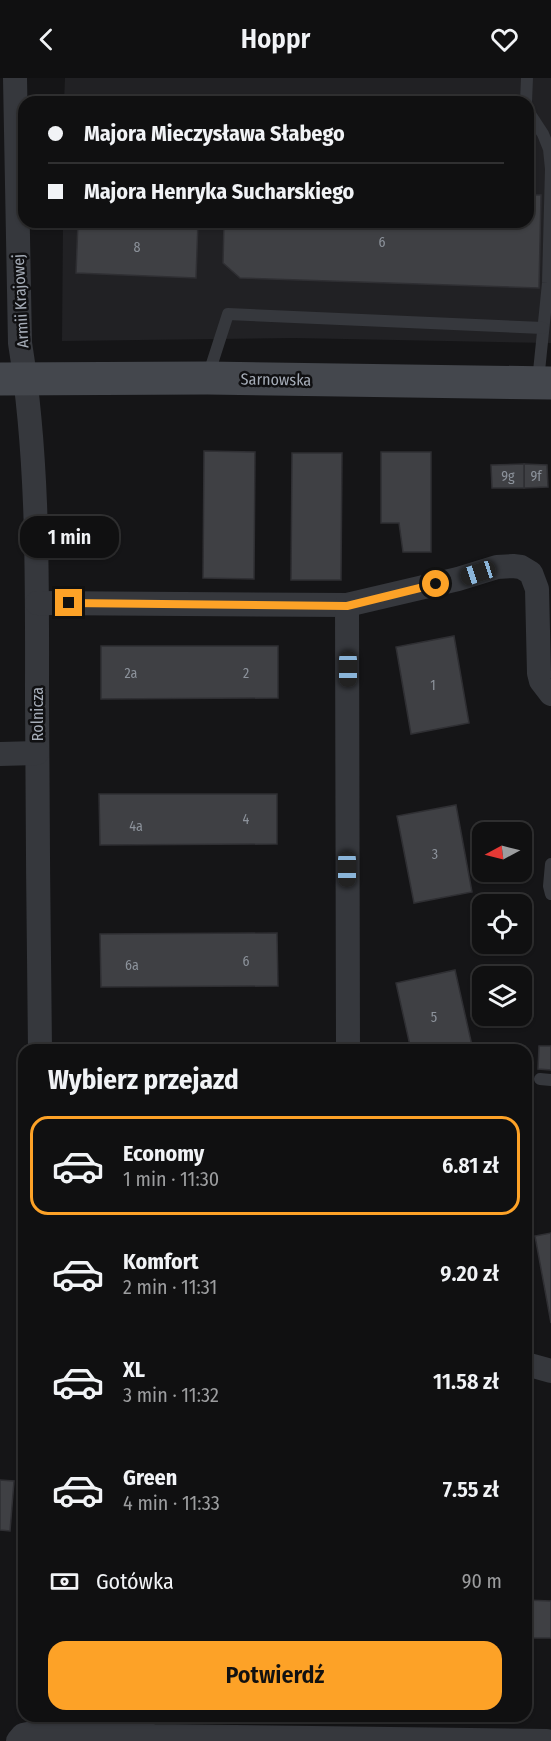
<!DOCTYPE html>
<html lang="pl">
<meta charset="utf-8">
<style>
body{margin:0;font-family:"Fira Sans Condensed",sans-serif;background:#1e1e1f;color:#f1f3f6;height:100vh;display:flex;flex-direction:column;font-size:22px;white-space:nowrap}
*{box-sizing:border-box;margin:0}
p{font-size:20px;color:#9c9d9f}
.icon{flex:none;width:33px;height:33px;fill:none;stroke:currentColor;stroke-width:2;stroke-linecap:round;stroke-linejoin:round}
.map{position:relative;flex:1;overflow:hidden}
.panel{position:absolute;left:18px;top:966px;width:514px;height:678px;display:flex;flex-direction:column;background:#101011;border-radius:18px;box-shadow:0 2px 4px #0004,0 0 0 2px #303031}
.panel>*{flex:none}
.banner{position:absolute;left:18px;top:18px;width:516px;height:132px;border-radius:18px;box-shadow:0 2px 4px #0004,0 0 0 2px #303031;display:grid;align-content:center;height:132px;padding:0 30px;background:#101011}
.needle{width:39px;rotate:263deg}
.tools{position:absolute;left:472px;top:744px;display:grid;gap:12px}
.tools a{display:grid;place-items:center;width:60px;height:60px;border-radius:12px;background:#101011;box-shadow:0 2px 4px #0004,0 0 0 2px #303031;font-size:30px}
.end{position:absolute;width:27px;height:27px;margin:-14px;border:8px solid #fda227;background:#111;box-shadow:0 0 0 3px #111}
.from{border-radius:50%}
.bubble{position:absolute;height:42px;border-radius:18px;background:#101011;box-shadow:0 2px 4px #0004,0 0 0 2px #303031;font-size:20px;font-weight:600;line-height:42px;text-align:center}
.car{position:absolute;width:18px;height:36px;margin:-18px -9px;border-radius:8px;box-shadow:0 0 4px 2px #0007;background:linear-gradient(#222 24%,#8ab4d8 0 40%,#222 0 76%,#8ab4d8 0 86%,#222 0)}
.banner b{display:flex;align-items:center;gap:21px;height:57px;font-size:22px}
.banner b+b{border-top:2px solid #303031}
.banner i{width:15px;height:15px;background:#f1f3f6}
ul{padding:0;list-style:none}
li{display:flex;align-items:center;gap:18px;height:99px;margin:0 12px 9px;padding:0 18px;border:3px solid transparent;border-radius:18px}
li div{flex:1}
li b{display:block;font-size:22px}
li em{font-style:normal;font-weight:600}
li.current{border-color:#fda227}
li>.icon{width:54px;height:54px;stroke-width:1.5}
h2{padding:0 30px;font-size:27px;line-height:72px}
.pay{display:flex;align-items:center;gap:15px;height:66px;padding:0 30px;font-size:22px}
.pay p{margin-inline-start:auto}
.primary-button{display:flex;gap:12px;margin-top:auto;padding:12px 30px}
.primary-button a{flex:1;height:69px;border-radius:18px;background:#fda227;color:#111;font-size:24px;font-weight:600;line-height:69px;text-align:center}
header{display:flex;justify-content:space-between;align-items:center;height:78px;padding:0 30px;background:#101011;font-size:27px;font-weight:600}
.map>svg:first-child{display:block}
.built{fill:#212124}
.building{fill:#3f4044;stroke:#2f2f33;stroke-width:1.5}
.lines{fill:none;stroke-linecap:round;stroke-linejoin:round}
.lane{stroke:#36383d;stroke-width:12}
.street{stroke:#36383d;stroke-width:24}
.secondary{stroke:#44474d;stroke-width:33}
.route{stroke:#fda227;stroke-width:8}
.labels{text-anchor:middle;stroke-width:5;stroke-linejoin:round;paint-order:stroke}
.number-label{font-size:14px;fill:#8c929b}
.street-label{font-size:16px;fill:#a6adb8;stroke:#101012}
</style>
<header><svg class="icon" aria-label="back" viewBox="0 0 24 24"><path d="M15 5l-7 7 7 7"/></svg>Hoppr<svg class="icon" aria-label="heart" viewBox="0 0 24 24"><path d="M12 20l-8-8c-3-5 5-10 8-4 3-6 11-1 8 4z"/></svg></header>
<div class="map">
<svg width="551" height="1663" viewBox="0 0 551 1663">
<rect width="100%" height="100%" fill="#151517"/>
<!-- built -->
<path class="built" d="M65,0H551V265L294,260L62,263L63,144H528V24H64Z"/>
<!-- building -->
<g class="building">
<path d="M528,117H541L539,210L240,200L223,185L224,144H528Z"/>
<path d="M78,144H198L196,200L76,195Z"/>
<path d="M204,373L255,374L254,501L203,500Z"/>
<path d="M381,374H431V474H403L399,445H381Z"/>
<path d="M292,375H342L341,502H291Z"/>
<path d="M524,386L547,387L548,409L524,410Z"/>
<path d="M524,386V410H492L491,387Z"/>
<path d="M454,558L469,645L411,656L396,569Z"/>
<path d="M101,568H278V620L101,621Z"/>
<path d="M99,716H277V766L100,767Z"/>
<path d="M456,727L472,814L414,825L397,738Z"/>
<path d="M277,855L278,908L101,909L100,856Z"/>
<path d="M455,892L473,972H411L396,905Z"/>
<path d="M539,968H551V992L538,991Z"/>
<path d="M551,1155V1245L535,1158Z"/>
<path d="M0,1402L14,1403L10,1453L0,1452Z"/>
<path d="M526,1522L551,1523V1560H526Z"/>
</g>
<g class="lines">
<!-- lane -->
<g class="lane">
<path d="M526,24L527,0"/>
<path d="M528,33L543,56L549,71L551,91L548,205L538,303"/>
<path d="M208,298L228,236L543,250"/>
<path d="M551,786L549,808L551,816"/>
<path d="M540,1001L551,1002"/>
</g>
<!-- street -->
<g class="street">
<path d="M15,0L20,265C39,383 37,503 37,622C37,739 39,855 40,972"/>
<path d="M37,525L347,527L458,501L497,489L513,488L521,489L531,495L537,511L539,595L541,603L551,616"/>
<path d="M347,527L348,972"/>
<path d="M0,676L37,675"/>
<path d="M526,1286L551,1293"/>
<path d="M18,1663L23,1657L47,1652L154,1658L547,1663"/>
</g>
<!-- secondary -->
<path class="secondary" d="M0,301L207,300L551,305"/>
</g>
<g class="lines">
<!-- route -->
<path class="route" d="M69,525L347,528L436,506"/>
</g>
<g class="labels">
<!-- number labels -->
<g class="number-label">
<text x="382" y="169">6</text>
<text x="137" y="174">8</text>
<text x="508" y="403">9g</text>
<text x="536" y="403">9f</text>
<text x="131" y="600">2a</text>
<text x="246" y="600">2</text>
<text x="433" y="612">1</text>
<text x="246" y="746">4</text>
<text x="136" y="753">4a</text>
<text x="435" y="781">3</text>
<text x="246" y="888">6</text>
<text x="132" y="892">6a</text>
<text x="434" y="944">5</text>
</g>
<!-- street labels -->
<g class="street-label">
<text transform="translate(20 223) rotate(-93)" y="6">Armii Krajowej</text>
<text transform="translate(276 301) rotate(1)" y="6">Sarnowska</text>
<text transform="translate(37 636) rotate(-90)" y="6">Rolnicza</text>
</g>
</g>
</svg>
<div class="tools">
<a><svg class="needle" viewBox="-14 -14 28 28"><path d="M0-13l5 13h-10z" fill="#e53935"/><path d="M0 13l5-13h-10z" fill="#9c9d9f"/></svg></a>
<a><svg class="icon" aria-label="locate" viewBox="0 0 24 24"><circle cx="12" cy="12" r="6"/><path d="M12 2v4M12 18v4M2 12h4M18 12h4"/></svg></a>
<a><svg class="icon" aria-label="layers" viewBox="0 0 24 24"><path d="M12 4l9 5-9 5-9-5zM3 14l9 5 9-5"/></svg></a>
</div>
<i class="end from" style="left:436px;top:506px"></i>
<i class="end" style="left:69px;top:525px"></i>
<div class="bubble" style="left:20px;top:438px;width:99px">1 min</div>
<i class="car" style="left:478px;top:495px;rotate:252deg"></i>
<i class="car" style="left:348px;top:591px;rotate:180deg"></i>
<i class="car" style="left:347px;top:791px;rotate:180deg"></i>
<div class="banner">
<b><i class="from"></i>Majora Mieczysława Słabego</b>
<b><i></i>Majora Henryka Sucharskiego</b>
</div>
<section class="panel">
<h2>Wybierz przejazd</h2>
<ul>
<li class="current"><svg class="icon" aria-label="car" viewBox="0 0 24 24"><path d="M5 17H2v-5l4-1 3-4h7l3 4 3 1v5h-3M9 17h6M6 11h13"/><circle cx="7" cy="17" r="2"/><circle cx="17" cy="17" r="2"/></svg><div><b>Economy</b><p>1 min · 11:30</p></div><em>6.81 zł</em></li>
<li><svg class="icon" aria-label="car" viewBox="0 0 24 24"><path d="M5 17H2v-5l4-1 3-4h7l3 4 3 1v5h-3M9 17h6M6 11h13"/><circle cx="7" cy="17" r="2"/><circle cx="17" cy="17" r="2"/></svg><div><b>Komfort</b><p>2 min · 11:31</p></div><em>9.20 zł</em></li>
<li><svg class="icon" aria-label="car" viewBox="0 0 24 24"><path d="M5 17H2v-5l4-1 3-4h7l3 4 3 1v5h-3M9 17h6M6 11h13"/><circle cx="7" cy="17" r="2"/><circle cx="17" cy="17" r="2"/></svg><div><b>XL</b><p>3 min · 11:32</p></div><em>11.58 zł</em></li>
<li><svg class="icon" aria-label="car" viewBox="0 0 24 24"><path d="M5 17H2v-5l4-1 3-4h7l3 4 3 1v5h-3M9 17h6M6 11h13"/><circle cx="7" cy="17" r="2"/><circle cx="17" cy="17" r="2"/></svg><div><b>Green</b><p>4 min · 11:33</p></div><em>7.55 zł</em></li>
</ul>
<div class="pay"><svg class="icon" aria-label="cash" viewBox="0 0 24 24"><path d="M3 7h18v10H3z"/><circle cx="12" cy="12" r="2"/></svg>Gotówka<p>90 m</p></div>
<div class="primary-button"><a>Potwierdź</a></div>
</section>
</div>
